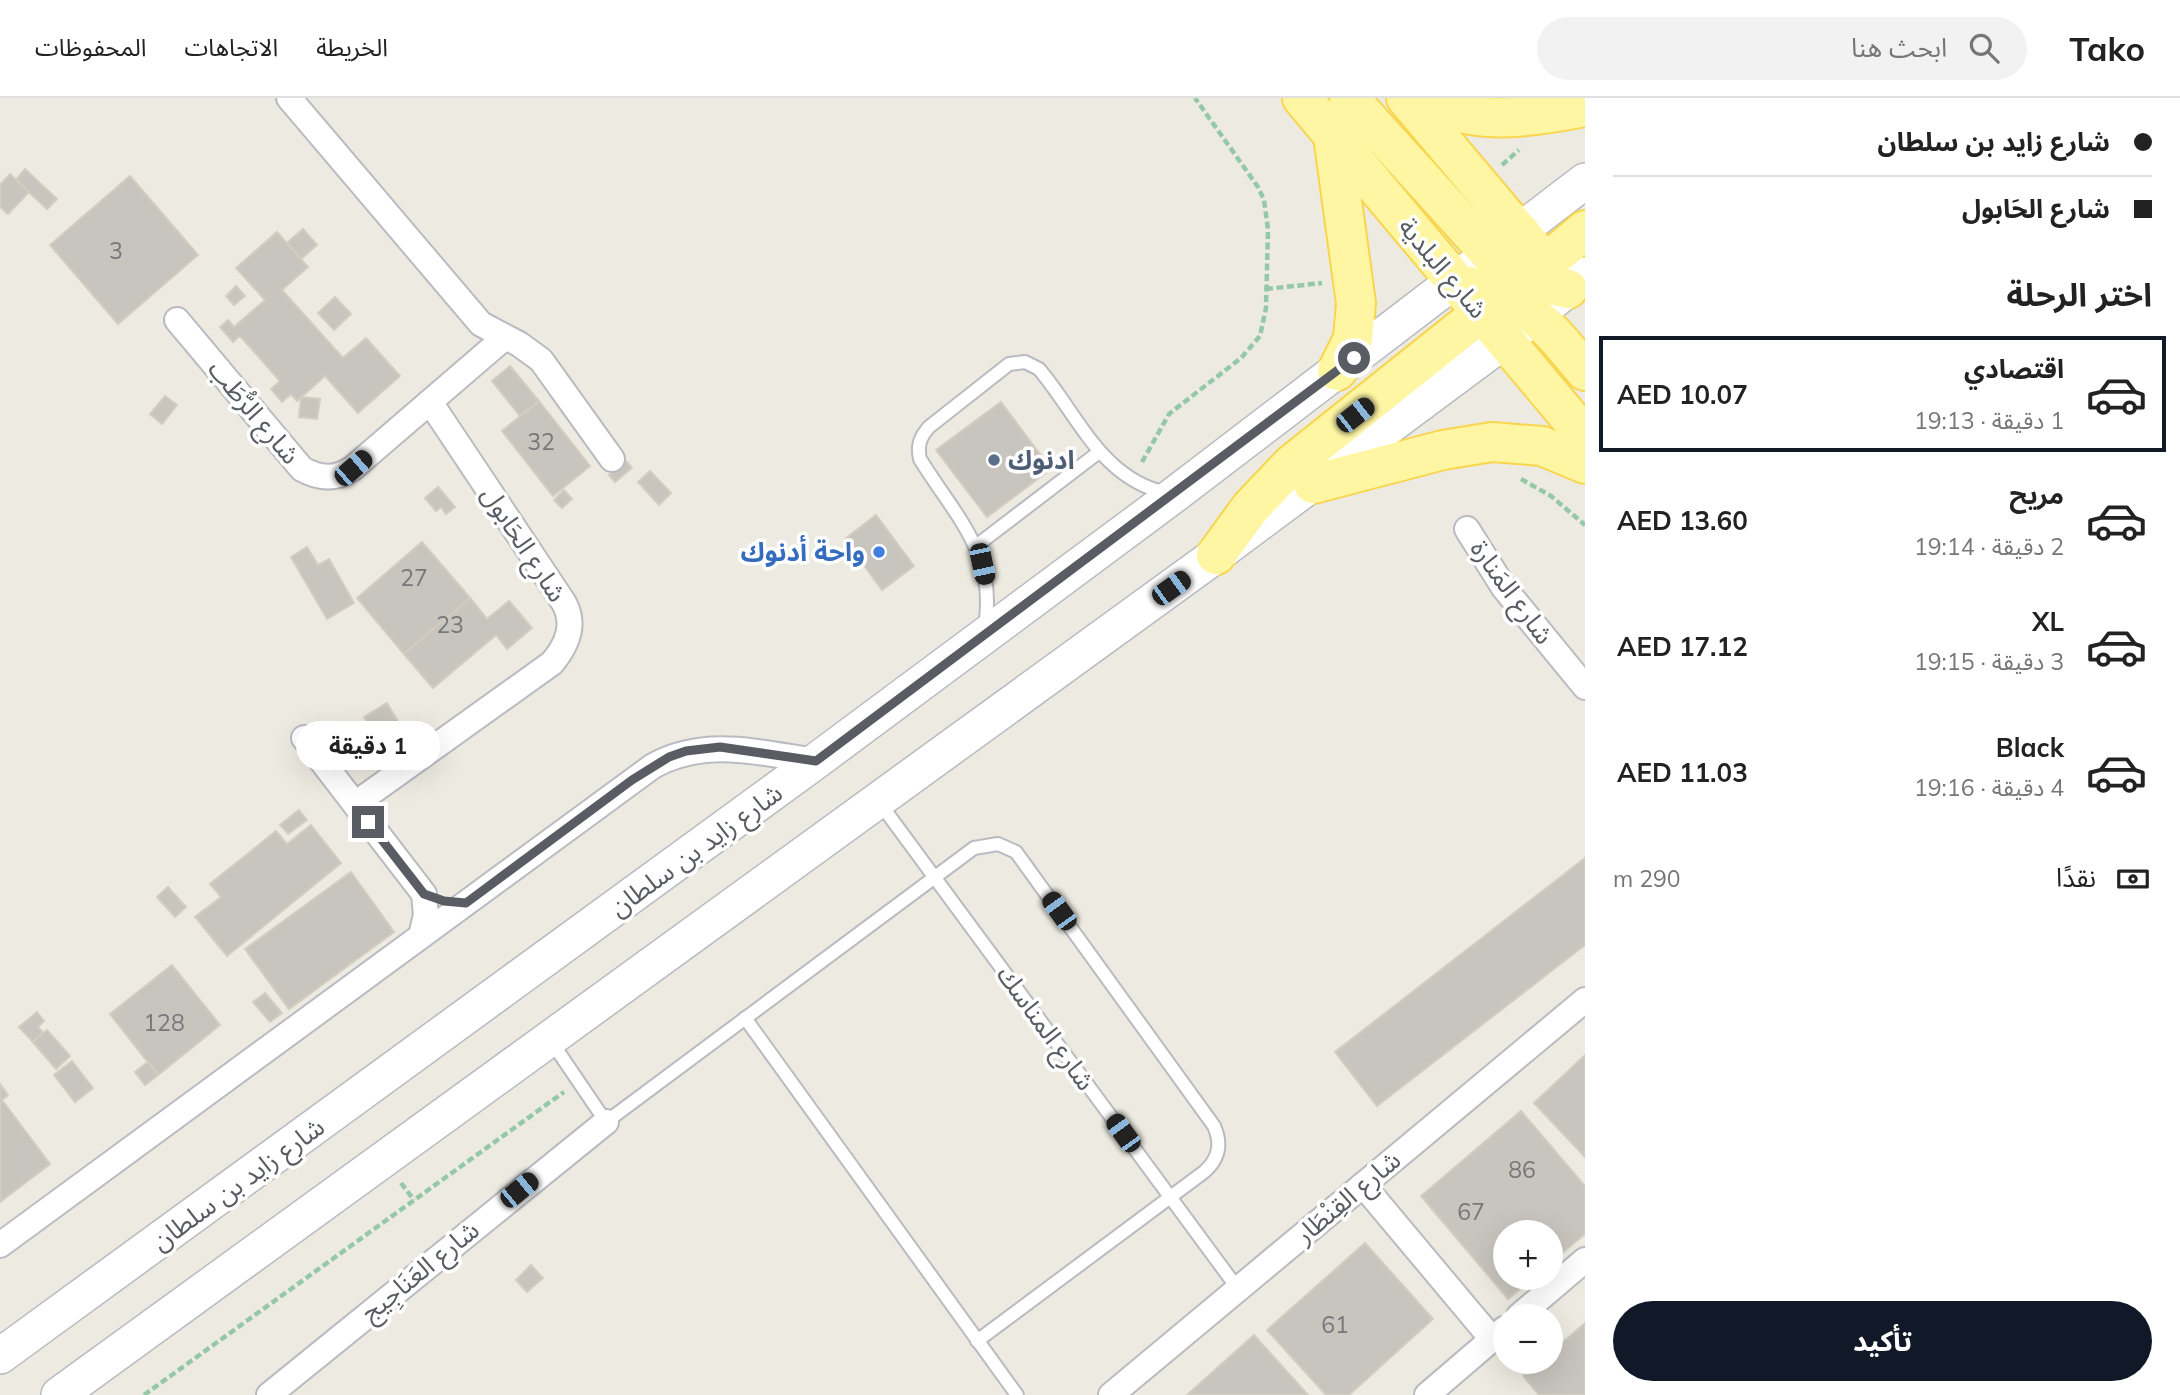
<!DOCTYPE html>
<html lang="ar">
<meta charset="utf-8">
<style>
body{margin:0;font-family:Mulish,"Noto Sans Arabic",sans-serif;background:#f2f2f2;color:#222;direction:rtl;height:100vh;display:flex;flex-direction:column;font-size:26px;white-space:nowrap}
*{box-sizing:border-box;margin:0}
p{font-size:23px;color:#767676}
.icon{flex:none;width:38px;height:38px;fill:none;stroke:currentColor;stroke-width:2;stroke-linecap:round;stroke-linejoin:round}
.map{position:relative;flex:1;overflow:hidden;direction:ltr}
.sheet{display:flex;flex-direction:column;background:#fff;width:595px}
.sheet>*{flex:none}
.banner{display:grid;align-content:center;height:154px;padding:0 28px;background:#fff}
.tools{position:absolute;left:1493px;top:1122px;display:grid;gap:14px}
.tools a{display:grid;place-items:center;width:70px;height:70px;border-radius:50%;background:#fff;box-shadow:0 7px 28px #0002;font-size:35px}
.end{position:absolute;width:32px;height:32px;margin:-16px;border:9px solid #595d63;background:#fff;box-shadow:0 0 0 4px #fff}
.from{border-radius:50%}
.bubble{position:absolute;height:49px;border-radius:24px;background:#fff;box-shadow:0 7px 28px #0002;font-size:23px;font-weight:700;line-height:49px;text-align:center;direction:rtl}
.car{position:absolute;width:21px;height:42px;margin:-21px -10px;border-radius:9px;box-shadow:0 0 5px 2px #0007;background:linear-gradient(#222 24%,#8ab4d8 0 40%,#222 0 76%,#8ab4d8 0 86%,#222 0)}
.banner b{display:flex;align-items:center;gap:24px;height:66px;font-size:26px}
.banner b+b{border-top:2px solid #e0e0e0}
.banner i{width:18px;height:18px;background:#222}
ul{padding:0;list-style:none}
li{display:flex;align-items:center;gap:21px;height:116px;margin:0 14px 10px;padding:0 14px;border:4px solid transparent;border-radius:0px}
li div{flex:1}
li b{display:block;font-size:26px}
li em{font-style:normal;font-weight:700}
li.on{border-color:#111827}
li>.icon{width:63px;height:63px;stroke-width:1.5}
h2{padding:0 28px;font-size:32px;line-height:84px}
.pay{display:flex;align-items:center;gap:18px;height:77px;padding:0 28px;font-size:26px}
.pay p{margin-inline-start:auto}
.cta{display:flex;gap:14px;margin-top:auto;padding:14px 28px}
.cta a{flex:1;height:80px;border-radius:42px;background:#111827;color:#fff;font-size:28px;font-weight:700;line-height:80px;text-align:center}
header{display:flex;align-items:center;gap:42px;box-sizing:border-box;height:98px;padding:0 35px;background:#fff;border-bottom:2px solid #e0e0e0}
header strong{font-size:33px}
nav{display:flex;gap:38px;margin-inline-start:auto;font-size:24px}
.search{width:490px;height:63px;background:#f2f2f2;display:flex;align-items:center;gap:18px;box-sizing:border-box;padding:0 24px;border-radius:38px;color:#767676;font-size:26px}
main{display:flex;flex:1;min-height:0}
.map>svg:first-child{display:block}
.building{fill:#c8c5be;stroke:#d2cebf;stroke-width:2}
.lines{fill:none;stroke-linecap:round;stroke-linejoin:round}
.service-casing{stroke:#b9bbc1;stroke-width:16}
.minor-casing{stroke:#b9bbc1;stroke-width:28}
.secondary-casing{stroke:#b7bac0;stroke-width:38}
.primary-casing{stroke:#f9d54e;stroke-width:42}
.path{stroke:#94c8a6;stroke-width:4.5;stroke-dasharray:7 3.5;stroke-linecap:butt}
.service{stroke:#fff;stroke-width:12}
.minor{stroke:#fff;stroke-width:24}
.secondary{stroke:#fff;stroke-width:35}
.primary{stroke:#fff6a4;stroke-width:38}
.route{stroke:#595d63;stroke-width:9}
.service-dot{fill:#5c6f8a;stroke:#fff;stroke-width:2.5}
.shop-dot{fill:#3f7fe0;stroke:#fff;stroke-width:2.5}
.labels{text-anchor:middle;stroke-width:7;stroke-linejoin:round;paint-order:stroke}
.number-label{font-size:23px;fill:#75777a}
.street-label{font-size:26px;fill:#595d63;stroke:#fff}
.service-label{font-size:26px;font-weight:bold;fill:#4e5e75;stroke:#fff;text-anchor:start}
.shop-label{font-size:26px;font-weight:bold;fill:#366cbe;stroke:#fff;text-anchor:end}
</style>
<header>
<strong>Tako</strong>
<div class="search"><svg class="icon" aria-label="search" viewBox="0 0 24 24"><circle cx="10" cy="10" r="6"/><path d="M15 15l6 6"/></svg>ابحث هنا</div>
<nav><a>الخريطة</a><a>الاتجاهات</a><a>المحفوظات</a></nav>
</header>
<main>
<section class="sheet">
<div class="banner">
<b><i class="from"></i>شارع زايد بن سلطان</b>
<b><i></i>شارع الحَابول</b>
</div>
<h2>اختر الرحلة</h2>
<ul>
<li class="on"><svg class="icon" aria-label="car" viewBox="0 0 24 24"><path d="M5 17H2v-5l4-1 3-4h7l3 4 3 1v5h-3M9 17h6M6 11h13"/><circle cx="7" cy="17" r="2"/><circle cx="17" cy="17" r="2"/></svg><div><b>اقتصادي</b><p>1 دقيقة · 19:13</p></div><em>AED 10.07</em></li>
<li><svg class="icon" aria-label="car" viewBox="0 0 24 24"><path d="M5 17H2v-5l4-1 3-4h7l3 4 3 1v5h-3M9 17h6M6 11h13"/><circle cx="7" cy="17" r="2"/><circle cx="17" cy="17" r="2"/></svg><div><b>مريح</b><p>2 دقيقة · 19:14</p></div><em>AED 13.60</em></li>
<li><svg class="icon" aria-label="car" viewBox="0 0 24 24"><path d="M5 17H2v-5l4-1 3-4h7l3 4 3 1v5h-3M9 17h6M6 11h13"/><circle cx="7" cy="17" r="2"/><circle cx="17" cy="17" r="2"/></svg><div><b>XL</b><p>3 دقيقة · 19:15</p></div><em>AED 17.12</em></li>
<li><svg class="icon" aria-label="car" viewBox="0 0 24 24"><path d="M5 17H2v-5l4-1 3-4h7l3 4 3 1v5h-3M9 17h6M6 11h13"/><circle cx="7" cy="17" r="2"/><circle cx="17" cy="17" r="2"/></svg><div><b>Black</b><p>4 دقيقة · 19:16</p></div><em>AED 11.03</em></li>
</ul>
<div class="pay"><svg class="icon" aria-label="cash" viewBox="0 0 24 24"><path d="M3 7h18v10H3z"/><circle cx="12" cy="12" r="2"/></svg>نقدًا<p>290 m</p></div>
<div class="cta"><a>تأكيد</a></div>
</section>
<div class="map">
<svg width="1585" height="1297" viewBox="0 0 1585 1297">
<rect width="100%" height="100%" fill="#edebe1"/>
<!-- building -->
<g class="building">
<path d="M25,71L57,101L47,111L16,82Z"/>
<path d="M10,76L29,94L8,116L0,109V87Z"/>
<path d="M130,78L198,157L118,226L50,147Z"/>
<path d="M303,131L317,147L301,161L287,145Z"/>
<path d="M277,134L308,169L282,192L343,260L366,240L400,278L358,315L325,278L297,303L291,296L282,304L271,291L280,283L240,238L233,244L220,229L228,222L234,229L265,202L236,170Z"/>
<path d="M236,188L245,198L234,207L226,198Z"/>
<path d="M335,199L351,216L334,232L318,215Z"/>
<path d="M510,268L539,303L520,318L492,283Z"/>
<path d="M165,298L177,307L162,326L150,316Z"/>
<path d="M301,299L320,301L317,321L299,319Z"/>
<path d="M539,303L590,368L553,398L502,333Z"/>
<path d="M1001,304L1051,371L987,419L936,352Z"/>
<path d="M626,363L632,370L615,384L609,377Z"/>
<path d="M650,373L671,395L659,407L638,384Z"/>
<path d="M438,389L455,409L446,416L441,409L436,413L425,400Z"/>
<path d="M564,392L572,401L562,410L554,402Z"/>
<path d="M876,417L914,468L882,492L845,441Z"/>
<path d="M422,444L470,500L404,556L357,500Z"/>
<path d="M307,449L318,467L329,461L354,505L327,521L291,459Z"/>
<path d="M470,500L487,521L509,503L532,530L507,551L496,537L433,590L404,556Z"/>
<path d="M387,605L400,627L378,641L364,619Z"/>
<path d="M299,712L307,722L288,736L280,727Z"/>
<path d="M311,727L341,765L227,858L195,819L221,799L210,786L276,733L287,746Z"/>
<path d="M1585,760V847L1377,1008L1335,954Z"/>
<path d="M351,774L394,834L289,911L245,851Z"/>
<path d="M168,789L186,809L175,819L157,799Z"/>
<path d="M172,867L220,927L158,977L110,916Z"/>
<path d="M265,895L282,915L270,924L253,904Z"/>
<path d="M37,914L44,923L38,929L43,935L33,944L19,929Z"/>
<path d="M47,932L70,958L56,971L33,944Z"/>
<path d="M1585,957V1059L1534,1005Z"/>
<path d="M72,963L93,990L75,1004L54,977Z"/>
<path d="M148,964L158,977L145,987L135,974Z"/>
<path d="M0,986L8,997L2,1002L50,1066L0,1104Z"/>
<path d="M1521,1013L1585,1088V1136L1550,1165V1134H1505V1180H1533L1508,1201L1421,1098Z"/>
<path d="M1365,1145L1433,1221L1349,1297H1326L1267,1232Z"/>
<path d="M531,1167L543,1180L527,1194L516,1182Z"/>
<path d="M1585,1225V1297H1539L1523,1278L1541,1264H1550V1255Z"/>
<path d="M1254,1237L1308,1297H1187Z"/>
</g>
<g class="lines">
<defs>
<g id="service">
<path d="M976,448L1099,354"/>
<path d="M985,528C997,455 955,418 920,361C917,348 920,339 929,329L1009,266L1025,264L1039,271C1078,317 1102,382 1167,395"/>
<path d="M879,704L1238,1191"/>
<path d="M745,920L1017,1297"/>
<path d="M551,943L606,1024L974,750L998,746L1016,754L1214,1028C1222,1046 1219,1061 1204,1074L977,1243"/>
</g>
<g id="minor">
<path d="M289,0L481,226L519,246L541,262L612,361"/>
<path d="M177,222L302,371C320,381 336,382 353,370L504,240"/>
<path d="M1467,431L1504,490L1585,589"/>
<path d="M304,640L424,796L426,817L421,838"/>
<path d="M355,706L552,565C567,547 576,527 564,505L430,304"/>
<path d="M1363,1087L1492,1241"/>
<path d="M0,1147L653,668C706,639 760,655 816,663"/>
<path d="M1519,1218L1585,1162"/>
<path d="M269,1297L606,1024"/>
<path d="M1111,1297L1585,902"/>
<path d="M1427,1297L1504,1231"/>
</g>
<g id="secondary">
<path d="M0,1258L816,663L1174,397L1585,83"/>
<path d="M59,1297L1216,457L1504,243L1585,177"/>
</g>
<g id="primary">
<path d="M1302,0L1585,338"/>
<path d="M1349,0L1491,157L1534,183L1568,191"/>
<path d="M1406,0L1536,154"/>
<path d="M1418,0C1477,29 1523,20 1585,9"/>
<path d="M1333,38L1356,205L1353,241L1337,273"/>
<path d="M1469,188C1530,204 1546,226 1585,273"/>
<path d="M1529,191L1546,165L1585,132"/>
<path d="M1313,386L1443,352L1492,344L1542,348L1585,366"/>
<path d="M1216,457L1251,409L1292,366L1481,215L1507,168L1520,134"/>
</g>
</defs>
<!-- service casing -->
<use href="#service" class="service-casing"/>
<!-- minor casing -->
<use href="#minor" class="minor-casing"/>
<!-- secondary casing -->
<use href="#secondary" class="secondary-casing"/>
<!-- primary casing -->
<use href="#primary" class="primary-casing"/>
<!-- path -->
<g class="path">
<path d="M1502,67L1519,52"/>
<path d="M1266,191L1322,185"/>
<path d="M1142,364L1169,316L1241,260L1260,238L1266,210L1268,131L1264,102L1258,89L1195,0"/>
<path d="M1521,381L1551,398L1585,427"/>
<path d="M401,1085L414,1102"/>
<path d="M144,1297L564,994"/>
</g>
<!-- service -->
<use href="#service" class="service"/>
<!-- minor -->
<use href="#minor" class="minor"/>
<!-- secondary -->
<use href="#secondary" class="secondary"/>
<!-- primary -->
<use href="#primary" class="primary"/>
</g>
<g class="lines">
<!-- route -->
<path class="route" d="M368,724L424,796L444,803L466,805L632,682L669,659L686,653L720,649L816,663L1354,260"/>
</g>
<!-- markers -->
<circle class="service-dot" cx="994" cy="362" r="7"/>
<circle class="shop-dot" cx="879" cy="454" r="7"/>
<g class="labels">
<!-- number labels -->
<g class="number-label">
<text x="116" y="161">3</text>
<text x="541" y="352">32</text>
<text x="414" y="488">27</text>
<text x="450" y="535">23</text>
<text x="164" y="933">128</text>
<text x="1522" y="1080">86</text>
<text x="1471" y="1122">67</text>
<text x="1335" y="1235">61</text>
</g>
<!-- street labels -->
<g class="street-label">
<text transform="translate(1443 170) rotate(50)" y="9">شارع البلدية</text>
<text transform="translate(254 314) rotate(50)" y="9">شارع الرُّطَب</text>
<text transform="translate(524 446) rotate(57)" y="9">شارع الحَابول</text>
<text transform="translate(1512 494) rotate(54)" y="9">شارع المَنارة</text>
<text transform="translate(696 752) rotate(-36)" y="9">شارع زايد بن سلطان</text>
<text transform="translate(1046 930) rotate(54)" y="9">شارع المناسك</text>
<text transform="translate(238 1086) rotate(-36)" y="9">شارع زايد بن سلطان</text>
<text transform="translate(1348 1099) rotate(-40)" y="9">شارع القِنْطَار</text>
<text transform="translate(420 1173) rotate(-39)" y="9">شارع العَنَاجِيج</text>
</g>
<!-- service labels -->
<g class="service-label">
<text x="1008" y="371">ادنوك</text>
</g>
<!-- shop labels -->
<g class="shop-label">
<text x="865" y="463">واحة أدنوك</text>
</g>
</g>
</svg>
<div class="tools">
<a>+</a>
<a>−</a>
</div>
<i class="end from" style="left:1354px;top:260px"></i>
<i class="end" style="left:368px;top:724px"></i>
<div class="bubble" style="left:296px;top:623px;width:144px">1 دقيقة</div>
<i class="car" style="left:1355px;top:317px;rotate:52deg"></i>
<i class="car" style="left:353px;top:370px;rotate:49deg"></i>
<i class="car" style="left:982px;top:466px;rotate:168deg"></i>
<i class="car" style="left:1171px;top:490px;rotate:54deg"></i>
<i class="car" style="left:1059px;top:813px;rotate:324deg"></i>
<i class="car" style="left:1123px;top:1035px;rotate:324deg"></i>
<i class="car" style="left:519px;top:1092px;rotate:51deg"></i>
</div>
</main>
